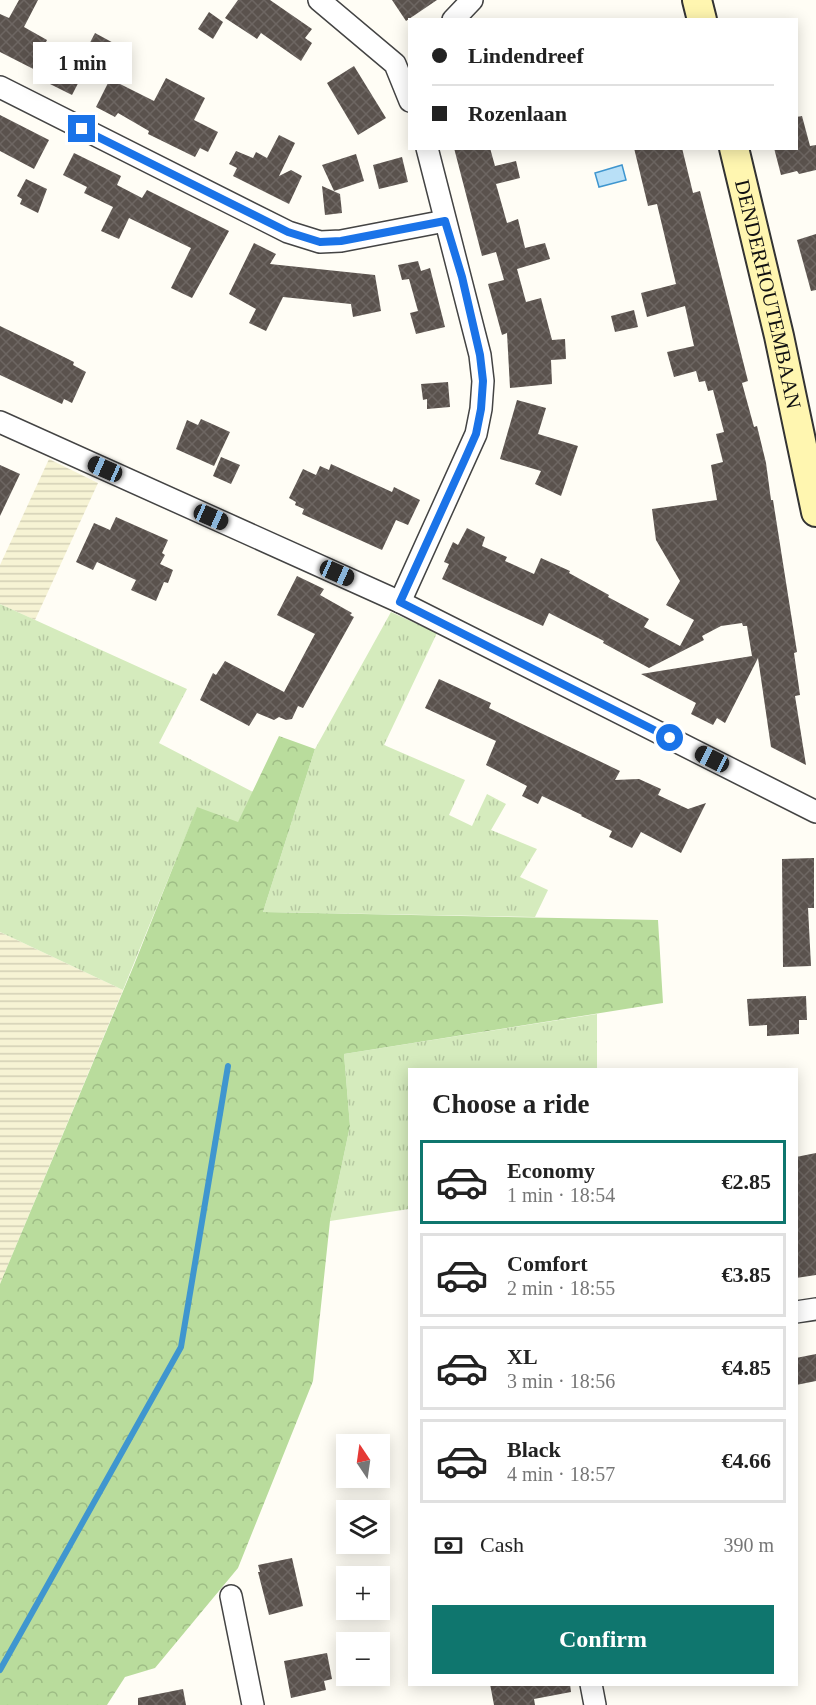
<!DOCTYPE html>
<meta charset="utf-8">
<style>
body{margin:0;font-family:Georgia,serif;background:#f6f6f6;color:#222;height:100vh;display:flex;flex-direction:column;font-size:22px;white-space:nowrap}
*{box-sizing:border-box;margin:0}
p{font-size:20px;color:#767676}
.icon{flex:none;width:33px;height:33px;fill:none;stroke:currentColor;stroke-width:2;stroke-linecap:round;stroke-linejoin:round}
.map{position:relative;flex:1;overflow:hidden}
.drawer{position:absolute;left:408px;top:1068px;width:390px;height:618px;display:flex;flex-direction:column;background:#fff;border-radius:0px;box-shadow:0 3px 15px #0003}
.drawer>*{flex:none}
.hud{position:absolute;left:408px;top:18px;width:390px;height:132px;border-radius:0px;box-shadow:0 3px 15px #0003;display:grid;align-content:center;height:132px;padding:0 24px;background:#fff}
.needle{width:39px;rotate:347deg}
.buttons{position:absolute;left:336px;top:1434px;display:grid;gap:12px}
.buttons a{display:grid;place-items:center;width:54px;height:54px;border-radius:0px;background:#fff;box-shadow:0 3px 15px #0003;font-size:30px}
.end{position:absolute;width:27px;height:27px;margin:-14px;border:8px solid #1a73e8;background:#fff;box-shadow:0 0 0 3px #fff}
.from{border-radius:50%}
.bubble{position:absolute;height:42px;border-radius:0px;background:#fff;box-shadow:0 3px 15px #0003;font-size:20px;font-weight:800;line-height:42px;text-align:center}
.car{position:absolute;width:18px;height:36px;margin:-18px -9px;border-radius:8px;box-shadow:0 0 4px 2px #0007;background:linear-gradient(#222 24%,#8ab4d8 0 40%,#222 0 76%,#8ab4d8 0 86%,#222 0)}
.hud b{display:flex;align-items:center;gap:21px;height:57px;font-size:22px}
.hud b+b{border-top:2px solid #e0e0e0}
.hud i{width:15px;height:15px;background:#222}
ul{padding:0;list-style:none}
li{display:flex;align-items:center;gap:18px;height:84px;margin:0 12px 9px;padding:0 12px;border:3px solid #e0e0e0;border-radius:0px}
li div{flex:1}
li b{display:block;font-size:22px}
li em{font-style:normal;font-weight:800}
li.on{border-color:#0f766e}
li>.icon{width:54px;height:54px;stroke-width:1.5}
h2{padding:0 24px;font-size:27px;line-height:72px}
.pay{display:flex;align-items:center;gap:15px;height:66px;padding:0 24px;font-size:22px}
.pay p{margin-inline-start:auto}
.primary-button{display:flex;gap:12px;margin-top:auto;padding:12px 24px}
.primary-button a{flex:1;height:69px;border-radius:0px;background:#0f766e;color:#fff;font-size:24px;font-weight:800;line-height:69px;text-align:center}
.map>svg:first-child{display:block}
.farmland{fill:url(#farmland-rules)}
.grass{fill:url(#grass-tufts)}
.forest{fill:url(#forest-crowns)}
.water{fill:#b9e0f7;stroke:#3f96cf;stroke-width:1.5}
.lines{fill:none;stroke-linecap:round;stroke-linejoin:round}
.stream{stroke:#3f96cf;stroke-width:6}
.building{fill:url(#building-cross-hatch)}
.street-casing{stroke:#444;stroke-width:24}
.secondary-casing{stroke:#333;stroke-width:32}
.street{stroke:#fff;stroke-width:21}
.secondary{stroke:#fff6b0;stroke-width:28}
.route{stroke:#1a73e8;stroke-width:8}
.labels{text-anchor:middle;stroke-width:6;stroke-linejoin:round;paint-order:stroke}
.street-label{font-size:21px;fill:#111;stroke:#fff}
</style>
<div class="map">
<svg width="816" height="1705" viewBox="0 0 816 1705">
<defs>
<pattern id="farmland-rules" width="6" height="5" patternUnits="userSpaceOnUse" patternTransform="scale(1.5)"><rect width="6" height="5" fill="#f6f3d4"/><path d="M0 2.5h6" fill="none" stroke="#d2cfb5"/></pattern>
<pattern id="grass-tufts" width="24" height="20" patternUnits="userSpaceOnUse" patternTransform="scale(1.5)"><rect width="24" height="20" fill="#d5ebbd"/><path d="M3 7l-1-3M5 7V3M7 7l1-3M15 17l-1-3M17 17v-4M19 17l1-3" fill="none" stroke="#b6c8a1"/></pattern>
<pattern id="forest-crowns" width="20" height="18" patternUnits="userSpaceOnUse" patternTransform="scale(1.5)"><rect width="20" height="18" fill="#b9dc9c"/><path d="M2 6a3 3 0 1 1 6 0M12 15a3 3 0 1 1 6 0" fill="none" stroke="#9ebc85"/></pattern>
<pattern id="building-cross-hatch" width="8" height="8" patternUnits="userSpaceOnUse" patternTransform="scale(1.5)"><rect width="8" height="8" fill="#5a524d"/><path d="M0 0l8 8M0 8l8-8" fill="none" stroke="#6d6662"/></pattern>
</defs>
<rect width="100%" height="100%" fill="#fffdf5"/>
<!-- farmland -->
<g class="farmland">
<path d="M49,459L98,483L35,620L0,604V565Z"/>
<path d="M0,932L123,990L0,1284Z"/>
</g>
<!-- grass -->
<g class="grass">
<path d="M0,604L187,689L159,743L253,792L238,823L197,808L123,990L0,932Z"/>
<path d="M391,612L437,633L384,745L465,780L449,815L472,826L487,794L506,804L491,830L537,849L520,877L548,890L535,917L263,912L315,749Z"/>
<path d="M597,1014V1069L410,1070L409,1209L330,1221L350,1126L344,1054Z"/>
</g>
<!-- forest -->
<path class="forest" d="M279,736L315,749L263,912L658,920L663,1003L344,1054L350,1126L330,1221L313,1381L238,1568L155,1668L125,1677L107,1705H0V1284L134,965L197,807L238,822Z"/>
<!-- water -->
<path class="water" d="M622,165L626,180L599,187L595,173Z"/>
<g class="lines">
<!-- stream -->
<path class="stream" d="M0,1670L181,1347L228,1066"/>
</g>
<!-- building -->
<g class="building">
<path d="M19,0H38L24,27L47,40L45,44L87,66L72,95L50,84L53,79L0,52V14L9,18Z"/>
<path d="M238,0H270L312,29L305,38L312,43L301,61L261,33L257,39L225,18Z"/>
<path d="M392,0H437L406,21Z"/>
<path d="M209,12L223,22L213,39L198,29Z"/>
<path d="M95,33L119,46L106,73L81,60Z"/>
<path d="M354,66L386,118L358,135L327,83Z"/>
<path d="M166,78L205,98L194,120L218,132L208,152L200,148L195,157L148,134L149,131L118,113L115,117L96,107L110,79L154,101Z"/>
<path d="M0,115L49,140L34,169L0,151Z"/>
<path d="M802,116L810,146L816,145V170L799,174L797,171L781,175L774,148H796V117Z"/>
<path d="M279,135L295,143L279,176L291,170L302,176L289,204L233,176L237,168L229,164L236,151L253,158L256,152L267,158Z"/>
<path d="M454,148H490L495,166L516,161L520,178L496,184L507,223L518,219L525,248L545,243L550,259L517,269L526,302L541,298L552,340L565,339L566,359L551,360L552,384L510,388L507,333L502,335L488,284L504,280L496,252L482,256Z"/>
<path d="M634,148H682L693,193L700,191L748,381L742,383L754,427L757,426L766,463L771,500H773L797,652L794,653L800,695L795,696L806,765L771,747L758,658L725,723L717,718L713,725L691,714L696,703L641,674L752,656L747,626H743L742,623L721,626L702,636L704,640L649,668L603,643L604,641L549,613L543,626L442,579L449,564L444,562L453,542L458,545L467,528L485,537L482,546L507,557L505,561L534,574L541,558L570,571L569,573L609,595L608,597L649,619L644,627L680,646L694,620L666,605L680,581L656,540L652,509L717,500L711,465L723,462L716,434L724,432L713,390L708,391L705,381L699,382L696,371L674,377L667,352L694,346L685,306L647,317L641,293L676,284L657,204L648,206Z"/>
<path d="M74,153L121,176L117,185L142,198L147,190L229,231L192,298L171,288L191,248L129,218L119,239L101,231L113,207L84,193L87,187L63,175Z"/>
<path d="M356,154L364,181L334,191L322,165Z"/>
<path d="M402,157L408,182L379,189L373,165Z"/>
<path d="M26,179L47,189L38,213L20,204L22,199L17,196Z"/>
<path d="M322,186L340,194L342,213L325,215Z"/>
<path d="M816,234V290L811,291L797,240Z"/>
<path d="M254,243L276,254L270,264L375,275L381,311L353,317L351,304L283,297L266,331L249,323L256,309L229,294Z"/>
<path d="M418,261L421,271L430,268L445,327L416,334L410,313L418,311L409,279L402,280L398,265Z"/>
<path d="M634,310L638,327L615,332L611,316Z"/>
<path d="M0,326L64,357L74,362L73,365L86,372L72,403L64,399L62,404L0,375Z"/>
<path d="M448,382L450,407L427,409V399L423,400L421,384Z"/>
<path d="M517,400L546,408L538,434L578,446L561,496L535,484L541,471L500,459Z"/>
<path d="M201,419L230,432L214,466L176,449L187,420L198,425Z"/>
<path d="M221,457L240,465L231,484L213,476Z"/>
<path d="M331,464L392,492L394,487L420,500L408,525L396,520L382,550L302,514L304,509L295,505L296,502L289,498L303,469L316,475L320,466L329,470Z"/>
<path d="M0,465L20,474L0,516Z"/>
<path d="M116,517L168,540L162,553L165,555L160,564L173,570L168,583L164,582L156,601L131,590L136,580L97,562L93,570L76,562L94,523L110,530Z"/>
<path d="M297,576L324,589L320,595L352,613L350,615L354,617L303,708L298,706L292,719L286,720L279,717L274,720L257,713L249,726L200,700L213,673L216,675L225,661L284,692L315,634L277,615Z"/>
<path d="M439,679L491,703L489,708L620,771L615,780L639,779L661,789L658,795L688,809L706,803L681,853L641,832L632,848L609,837L612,831L581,816L582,815L542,796L538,804L522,796L527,786L486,765L496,741L425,708Z"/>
<path d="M814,858V908H808L811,966L783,967L782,859Z"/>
<path d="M806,996L807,1020H799V1034L767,1036V1025L749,1026L747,999Z"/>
<path d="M816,1153V1275L796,1278V1157Z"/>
<path d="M816,1354V1381L796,1385V1358Z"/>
<path d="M292,1558L303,1606L269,1615L258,1572H260L258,1565Z"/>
<path d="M327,1653L332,1679L324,1681L326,1690L291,1698L284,1661Z"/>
<path d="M490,1684H570L571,1692L534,1699L535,1705H494Z"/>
<path d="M183,1689L186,1705H138V1698Z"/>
</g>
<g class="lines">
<defs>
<g id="street">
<path d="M319,0L395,64L410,101"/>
<path d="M453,20L472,0"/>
<path d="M0,87L288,232L320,242L341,241L445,221"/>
<path d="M0,422L400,602L816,812"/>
<path d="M400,602L476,434L481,409L483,381L480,355L427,148"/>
<path d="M796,1312L816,1309"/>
<path d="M231,1596L253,1705"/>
<path d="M591,1684L595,1705"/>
</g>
<g id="secondary">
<path d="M697,0L702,20"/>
<path id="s1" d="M734,148L779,336L816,512"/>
</g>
</defs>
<!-- street casing -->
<use href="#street" class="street-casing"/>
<!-- secondary casing -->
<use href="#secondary" class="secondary-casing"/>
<!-- street -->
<use href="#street" class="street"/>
<!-- secondary -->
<use href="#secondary" class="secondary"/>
</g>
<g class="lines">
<!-- route -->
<path class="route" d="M82,129L288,232L320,242L341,241L445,221L462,277L480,355L483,381L481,409L476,434L465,459L400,602L670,738"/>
</g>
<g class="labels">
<!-- street labels -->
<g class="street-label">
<text dy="7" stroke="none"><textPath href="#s1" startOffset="150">DENDERHOUTEMBAAN</textPath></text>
</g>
</g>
</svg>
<div class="buttons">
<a><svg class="needle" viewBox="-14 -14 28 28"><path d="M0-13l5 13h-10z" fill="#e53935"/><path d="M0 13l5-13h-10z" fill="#767676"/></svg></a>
<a><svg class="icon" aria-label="layers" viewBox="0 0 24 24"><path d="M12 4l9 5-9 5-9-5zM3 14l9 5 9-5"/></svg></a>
<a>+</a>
<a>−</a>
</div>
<i class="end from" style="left:670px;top:738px"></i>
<i class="end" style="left:82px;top:129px"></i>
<div class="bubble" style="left:33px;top:42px;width:99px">1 min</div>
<i class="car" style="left:105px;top:469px;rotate:294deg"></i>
<i class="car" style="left:211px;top:517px;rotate:114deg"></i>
<i class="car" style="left:337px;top:573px;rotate:114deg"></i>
<i class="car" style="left:712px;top:759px;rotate:297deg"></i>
<div class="hud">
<b><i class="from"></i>Lindendreef</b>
<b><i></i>Rozenlaan</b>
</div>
<section class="drawer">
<h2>Choose a ride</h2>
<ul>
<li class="on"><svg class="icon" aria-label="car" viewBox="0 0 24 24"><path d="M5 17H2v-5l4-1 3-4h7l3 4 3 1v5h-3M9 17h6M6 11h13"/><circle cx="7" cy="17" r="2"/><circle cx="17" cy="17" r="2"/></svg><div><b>Economy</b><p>1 min · 18:54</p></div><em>€2.85</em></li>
<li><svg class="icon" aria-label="car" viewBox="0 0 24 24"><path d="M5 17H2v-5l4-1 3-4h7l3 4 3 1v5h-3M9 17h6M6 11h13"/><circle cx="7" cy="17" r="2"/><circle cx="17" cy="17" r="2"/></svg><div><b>Comfort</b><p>2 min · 18:55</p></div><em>€3.85</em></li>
<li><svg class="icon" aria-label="car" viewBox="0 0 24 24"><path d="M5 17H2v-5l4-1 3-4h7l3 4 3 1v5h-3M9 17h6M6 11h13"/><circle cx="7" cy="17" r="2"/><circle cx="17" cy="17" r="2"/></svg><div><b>XL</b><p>3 min · 18:56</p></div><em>€4.85</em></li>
<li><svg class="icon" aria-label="car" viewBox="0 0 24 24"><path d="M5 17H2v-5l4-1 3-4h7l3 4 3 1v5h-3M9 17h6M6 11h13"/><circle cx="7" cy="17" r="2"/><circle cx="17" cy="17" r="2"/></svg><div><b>Black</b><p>4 min · 18:57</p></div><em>€4.66</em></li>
</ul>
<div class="pay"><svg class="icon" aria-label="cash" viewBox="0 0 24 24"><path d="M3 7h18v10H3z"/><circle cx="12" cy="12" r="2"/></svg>Cash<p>390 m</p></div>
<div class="primary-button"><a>Confirm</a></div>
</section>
</div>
